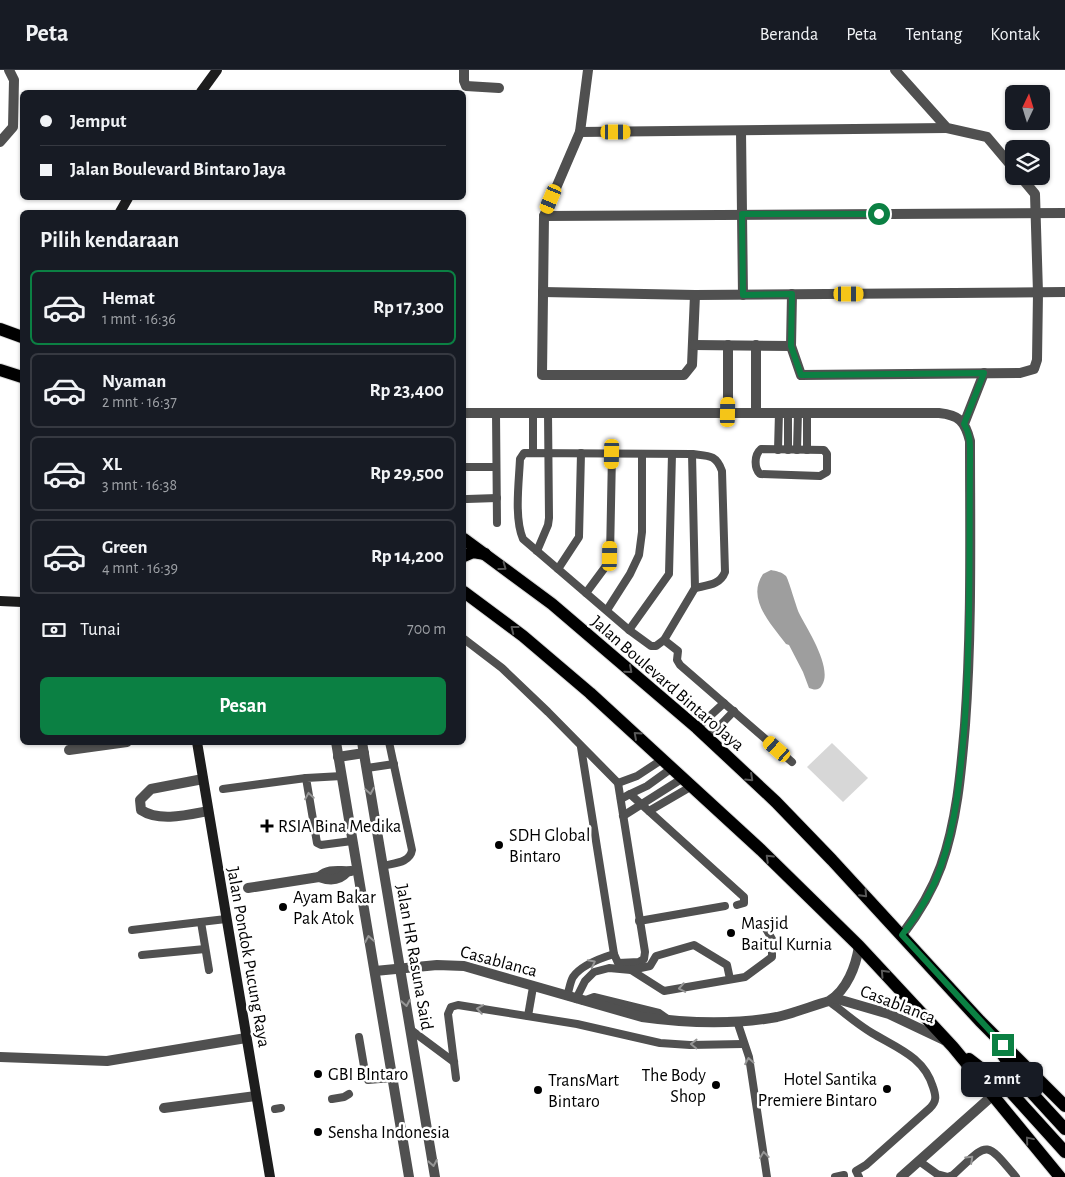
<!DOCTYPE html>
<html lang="id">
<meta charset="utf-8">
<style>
body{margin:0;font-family:"Alegreya Sans",sans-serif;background:#242831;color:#f1f3f6;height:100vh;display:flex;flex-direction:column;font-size:19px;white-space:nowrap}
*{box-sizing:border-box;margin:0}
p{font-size:16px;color:#9ea1a6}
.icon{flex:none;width:28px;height:28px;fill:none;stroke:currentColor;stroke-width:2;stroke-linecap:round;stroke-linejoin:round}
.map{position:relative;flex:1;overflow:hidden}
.drawer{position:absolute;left:20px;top:140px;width:446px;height:535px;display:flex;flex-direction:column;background:#171b24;border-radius:8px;box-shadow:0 1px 4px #0004}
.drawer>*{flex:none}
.top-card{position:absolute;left:20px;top:20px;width:446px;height:110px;border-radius:8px;box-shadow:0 1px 4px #0004;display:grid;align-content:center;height:110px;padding:0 20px;background:#171b24}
.needle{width:32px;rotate:4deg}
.buttons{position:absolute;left:1005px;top:15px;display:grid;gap:10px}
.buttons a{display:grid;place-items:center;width:45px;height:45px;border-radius:8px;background:#171b24;box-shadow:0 1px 4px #0004;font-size:25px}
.end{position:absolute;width:22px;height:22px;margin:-11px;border:6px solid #0b8043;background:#fff;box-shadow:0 0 0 2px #fff}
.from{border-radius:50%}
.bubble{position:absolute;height:35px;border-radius:8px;background:#171b24;box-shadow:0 1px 4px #0004;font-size:16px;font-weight:700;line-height:35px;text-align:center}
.car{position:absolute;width:15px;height:30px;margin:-15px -8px;border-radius:6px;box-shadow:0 0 4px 1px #0007;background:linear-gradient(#f5c518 24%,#345 0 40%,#f5c518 0 76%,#345 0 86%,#f5c518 0)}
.top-card b{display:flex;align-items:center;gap:18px;height:48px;font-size:19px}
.top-card b+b{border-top:1px solid #363941}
.top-card i{width:12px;height:12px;background:#f1f3f6}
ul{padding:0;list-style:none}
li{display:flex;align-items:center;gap:15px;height:75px;margin:0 10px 8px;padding:0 10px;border:2px solid #363941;border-radius:8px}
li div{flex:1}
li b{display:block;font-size:19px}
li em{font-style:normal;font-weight:700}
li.on{border-color:#0b8043}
li>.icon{width:45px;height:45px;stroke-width:1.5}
h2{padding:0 20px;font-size:22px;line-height:60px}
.pay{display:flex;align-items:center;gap:12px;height:55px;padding:0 20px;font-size:19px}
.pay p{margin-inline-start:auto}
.cta{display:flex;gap:10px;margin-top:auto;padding:10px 20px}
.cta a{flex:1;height:58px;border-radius:8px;background:#0b8043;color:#fff;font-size:20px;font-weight:700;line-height:58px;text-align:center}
header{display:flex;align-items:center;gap:30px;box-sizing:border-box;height:70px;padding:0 25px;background:#171b24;border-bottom:1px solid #363941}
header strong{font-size:24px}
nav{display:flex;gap:28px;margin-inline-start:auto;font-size:18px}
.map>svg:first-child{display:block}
.green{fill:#d7d7d7}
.water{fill:#9e9e9e}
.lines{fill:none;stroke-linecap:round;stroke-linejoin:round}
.primary-casing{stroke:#dbdbdb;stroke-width:14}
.service{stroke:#505050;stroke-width:8}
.minor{stroke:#505050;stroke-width:10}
.tertiary{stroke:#505050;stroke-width:10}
.secondary{stroke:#1d1d1d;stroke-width:10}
.primary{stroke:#000;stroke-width:12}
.oneway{stroke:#595959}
.oneway2{stroke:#969696}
.route{stroke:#0b8043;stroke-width:6}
.poi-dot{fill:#000;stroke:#fff;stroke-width:2}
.labels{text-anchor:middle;stroke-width:5;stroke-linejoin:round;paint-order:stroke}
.street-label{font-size:18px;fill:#000;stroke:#fff}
.poi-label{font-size:18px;fill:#000;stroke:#fff;text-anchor:start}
</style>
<header>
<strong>Peta</strong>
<nav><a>Beranda</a><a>Peta</a><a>Tentang</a><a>Kontak</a></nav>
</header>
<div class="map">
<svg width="1065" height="1107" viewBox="0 0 1065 1107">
<rect width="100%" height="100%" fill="#fff"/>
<!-- green -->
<path class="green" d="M832,673L868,708L843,732L807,697Z"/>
<!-- water -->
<path class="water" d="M771,500C776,501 782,502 786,506C788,508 796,536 799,543C807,559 833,598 822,615C819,621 814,620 809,618L803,602L789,575L786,574C771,554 746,529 763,504Z"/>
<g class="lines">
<defs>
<g id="primary">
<path d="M0,259L22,267"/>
<path d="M0,300L22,307"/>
<path d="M464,469L552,534L697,658L776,732L832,790L980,951L1065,1036"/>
<path d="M464,486L473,482L485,484"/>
<path d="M464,522L523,566L590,623L761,780L859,876L953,977L1060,1107"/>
<path d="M998,978L1019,1009L1065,1059"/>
<path d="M969,989L1008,1019L1065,1082"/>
</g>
</defs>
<!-- primary casing -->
<use href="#primary" class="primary-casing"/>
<!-- service -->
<g class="service">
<path d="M788,342V380"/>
<path d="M496,343L497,453"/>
<path d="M761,379L824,380L827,384V402L820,406L760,404C754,398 754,385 761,379Z"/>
<path d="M778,380L779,342"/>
<path d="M797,380L798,342"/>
<path d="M807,380V342"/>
<path d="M524,383L692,384C708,386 716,384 722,401L725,502C720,515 708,515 695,518L664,570L656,576H651L629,560L523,469C514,448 519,412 520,389Z"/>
<path d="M533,383V343"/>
<path d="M692,384L695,518"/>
<path d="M464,397H496"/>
<path d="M467,429L497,428"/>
<path d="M537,481L548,455L549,448L548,343"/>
<path d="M558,499L579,467L581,383"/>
<path d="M586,523L606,496L610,486L612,384"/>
<path d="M607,540L630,504L639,485L642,462V384"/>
<path d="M629,560L669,504L672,384"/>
<path d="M464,569L502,598L548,642L618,713L645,882L644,889L639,892L618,893L614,884L581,677"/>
<path d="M664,570L678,581L677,590L680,595L792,692"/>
<path d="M697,658L724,633"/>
<path d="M708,668L734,641"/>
<path d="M367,698L394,694"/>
<path d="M342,706L306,708L317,773L321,775L352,771"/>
<path d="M618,713L637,706L663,689"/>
<path d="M223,719L306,708"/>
<path d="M630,724L647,716L672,698"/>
<path d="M621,729L630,724L744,827V833L737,835"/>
<path d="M649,741L692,716"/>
<path d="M623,746L683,708"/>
<path d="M383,796C394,793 410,793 412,780L389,672"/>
<path d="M639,851L725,836"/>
<path d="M201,852L209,900"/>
<path d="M132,860L226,849"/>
<path d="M142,885L205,879"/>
<path d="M631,900L664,921L745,907L772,887V869L763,854"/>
<path d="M567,926C569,921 570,912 573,907C581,895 601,888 614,884"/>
<path d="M576,929L585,911L594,902L609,898L631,900L650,896L656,886L694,875L727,895L730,909"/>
<path d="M583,931L594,927L659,943L669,950"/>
<path d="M829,931C843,942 857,954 872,963C897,978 924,987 933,1017C936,1026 937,1031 930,1038L866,1095L856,1101L859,1107"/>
<path d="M528,946L533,917"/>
<path d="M737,951L749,987L767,1107"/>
<path d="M411,960L454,992"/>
<path d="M359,967L366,1008"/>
<path d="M456,1008L448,944L451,937L458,935L577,954L660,973L690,975L743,974"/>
<path d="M368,1010L392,1008"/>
<path d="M332,1029L344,1027L349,1024"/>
<path d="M275,1039L281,1038"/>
<path d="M919,1091L937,1104L948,1107"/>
<path d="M835,1107L844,1105V1107"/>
<path d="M948,1107L953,1105C989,1072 984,1069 1016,1107"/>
</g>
<!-- minor -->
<g class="minor">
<path d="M464,0V11L466,16L499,18"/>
<path d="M588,0L580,62L544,146L542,305H684L692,295L695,225"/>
<path d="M895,0L947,58L987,67L1014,99"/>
<path d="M741,61L743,225"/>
<path d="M580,62L947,58"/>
<path d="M0,72L13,57L14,10L9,0"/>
<path d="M544,146L1065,143"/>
<path d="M543,222L695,225L1065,222"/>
<path d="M792,224L791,276L801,305L1020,303L1034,299L1037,290L1038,223L1035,124L1020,106"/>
<path d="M694,275L791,276"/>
<path d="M728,342V275"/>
<path d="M756,342V275"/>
<path d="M464,343H939C959,345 965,351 970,371C970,465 972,560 965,655C961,702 957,751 941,796C932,821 918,844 902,865"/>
<path d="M964,354L984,303"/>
<path d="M69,680L127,672"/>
<path d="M203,709L151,719L140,730L141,740C159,752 187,745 208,741"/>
<path d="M319,807C330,798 339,802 351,801"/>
<path d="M248,818L319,807C330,811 340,810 347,802"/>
<path d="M375,901L437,895L464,896L642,947C685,953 733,955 777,947C794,943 812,936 829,931C847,920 856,896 859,876"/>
<path d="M834,928L889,944L944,970"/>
<path d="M0,987L107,991L246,968"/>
<path d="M164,1038L256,1026"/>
<path d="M901,1107L992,1026"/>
</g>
<!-- tertiary -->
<g class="tertiary">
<path d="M336,672L409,1107"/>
<path d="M362,672L435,1107"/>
<path d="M338,687L364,683"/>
</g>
<!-- secondary -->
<g class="secondary">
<path d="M201,22L217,0"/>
<path d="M120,142L128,128"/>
<path d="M0,531L22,532"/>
<path d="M197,672L270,1107"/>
</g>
<!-- primary -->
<use href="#primary" class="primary"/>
</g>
<!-- one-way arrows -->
<defs><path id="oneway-chevron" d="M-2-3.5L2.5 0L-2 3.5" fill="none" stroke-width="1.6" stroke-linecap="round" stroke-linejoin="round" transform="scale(1.25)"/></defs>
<g class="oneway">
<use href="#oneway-chevron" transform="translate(503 497) rotate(36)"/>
<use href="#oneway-chevron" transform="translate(514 559) rotate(-142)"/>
<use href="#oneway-chevron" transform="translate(629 600) rotate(41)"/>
<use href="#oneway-chevron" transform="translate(637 665) rotate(-138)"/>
<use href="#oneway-chevron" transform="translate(750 708) rotate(43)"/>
<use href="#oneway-chevron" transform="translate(769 788) rotate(-136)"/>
<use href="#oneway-chevron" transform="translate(864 824) rotate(47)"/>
<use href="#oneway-chevron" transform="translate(884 903) rotate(-133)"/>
<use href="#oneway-chevron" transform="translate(1029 1070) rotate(-130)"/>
</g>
<g class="oneway2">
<use href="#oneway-chevron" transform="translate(370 721) rotate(80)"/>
<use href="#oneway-chevron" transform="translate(309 726) rotate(-99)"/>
<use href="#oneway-chevron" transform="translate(369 869) rotate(-100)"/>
<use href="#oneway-chevron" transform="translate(592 893) rotate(-27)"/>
<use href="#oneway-chevron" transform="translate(682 918) rotate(170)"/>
<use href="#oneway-chevron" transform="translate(406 933) rotate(80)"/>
<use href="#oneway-chevron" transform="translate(480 939) rotate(-171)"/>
<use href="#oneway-chevron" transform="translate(694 974) rotate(-179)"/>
<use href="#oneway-chevron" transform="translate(749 991) rotate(-100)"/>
<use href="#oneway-chevron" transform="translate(764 1085) rotate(-97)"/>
<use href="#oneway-chevron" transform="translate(970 1089) rotate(-43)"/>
<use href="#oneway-chevron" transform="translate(433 1093) rotate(80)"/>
</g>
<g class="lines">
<!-- route -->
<path class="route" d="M879,144H742L743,225L792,224L791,276L801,305L984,303L964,354C971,365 970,377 970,390C969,481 971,572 964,662C960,707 956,754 941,796C933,821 918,844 902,865L1003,975"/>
</g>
<!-- markers -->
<g class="poi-dot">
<path d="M264.5 748.5h5v5h5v5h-5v5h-5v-5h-5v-5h5z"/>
<circle cx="499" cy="775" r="5"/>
<circle cx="283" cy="837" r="5"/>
<circle cx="731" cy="863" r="5"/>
<circle cx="318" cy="1004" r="5"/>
<circle cx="716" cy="1015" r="5"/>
<circle cx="887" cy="1019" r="5"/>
<circle cx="538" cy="1020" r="5"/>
<circle cx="318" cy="1062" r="5"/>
</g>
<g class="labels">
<!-- street labels -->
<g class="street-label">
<text transform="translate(668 613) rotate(41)" y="6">Jalan Boulevard Bintaro Jaya</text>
<text transform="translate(249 887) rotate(80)" y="6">Jalan Pondok Pucung Raya</text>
<text transform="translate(415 887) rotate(80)" y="6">Jalan HR Rasuna Said</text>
<text transform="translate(499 891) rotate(15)" y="6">Casablanca</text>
<text transform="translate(898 934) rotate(21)" y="6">Casablanca</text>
</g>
<!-- poi labels -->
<g class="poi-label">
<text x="278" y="762">RSIA Bina Medika</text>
<text x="509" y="771">SDH Global<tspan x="509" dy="21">Bintaro</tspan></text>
<text x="293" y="833">Ayam Bakar<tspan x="293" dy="21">Pak Atok</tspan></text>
<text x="741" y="859">Masjid<tspan x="741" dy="21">Baitul Kurnia</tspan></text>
<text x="328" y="1010">GBI BIntaro</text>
<text x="706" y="1011" text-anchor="end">The Body<tspan x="706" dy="21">Shop</tspan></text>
<text x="877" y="1015" text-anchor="end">Hotel Santika<tspan x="877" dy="21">Premiere Bintaro</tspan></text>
<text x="548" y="1016">TransMart<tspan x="548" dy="21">Bintaro</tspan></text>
<text x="328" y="1068">Sensha Indonesia</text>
</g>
</g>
</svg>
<div class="buttons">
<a><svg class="needle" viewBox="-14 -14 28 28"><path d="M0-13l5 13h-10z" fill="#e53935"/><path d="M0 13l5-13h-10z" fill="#9ea1a6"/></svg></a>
<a><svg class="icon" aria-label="layers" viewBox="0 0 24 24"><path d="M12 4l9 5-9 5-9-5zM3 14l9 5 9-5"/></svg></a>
</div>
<i class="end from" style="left:879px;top:144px"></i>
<i class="end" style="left:1003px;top:975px"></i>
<div class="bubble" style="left:961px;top:992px;width:82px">2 mnt</div>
<i class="car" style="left:616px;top:62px;rotate:90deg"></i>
<i class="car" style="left:551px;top:129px;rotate:203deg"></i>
<i class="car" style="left:849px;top:224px;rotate:90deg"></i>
<i class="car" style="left:728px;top:342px;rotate:1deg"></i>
<i class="car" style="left:612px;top:384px;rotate:181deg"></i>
<i class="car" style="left:610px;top:486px;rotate:1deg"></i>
<i class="car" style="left:777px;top:679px;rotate:311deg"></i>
<div class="top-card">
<b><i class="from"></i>Jemput</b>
<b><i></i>Jalan Boulevard Bintaro Jaya</b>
</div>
<section class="drawer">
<h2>Pilih kendaraan</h2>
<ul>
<li class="on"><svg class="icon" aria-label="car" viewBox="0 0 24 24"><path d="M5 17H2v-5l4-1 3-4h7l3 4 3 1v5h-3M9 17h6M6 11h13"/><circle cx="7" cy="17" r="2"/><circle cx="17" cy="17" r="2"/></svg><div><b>Hemat</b><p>1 mnt · 16:36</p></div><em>Rp 17,300</em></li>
<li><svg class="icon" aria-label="car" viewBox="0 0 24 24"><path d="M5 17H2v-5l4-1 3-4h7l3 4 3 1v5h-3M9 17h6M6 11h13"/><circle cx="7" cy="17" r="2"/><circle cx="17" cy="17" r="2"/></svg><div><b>Nyaman</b><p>2 mnt · 16:37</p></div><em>Rp 23,400</em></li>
<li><svg class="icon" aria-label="car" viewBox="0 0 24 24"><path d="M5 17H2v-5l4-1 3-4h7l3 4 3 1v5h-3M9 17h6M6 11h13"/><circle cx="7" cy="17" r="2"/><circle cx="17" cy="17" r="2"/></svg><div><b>XL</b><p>3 mnt · 16:38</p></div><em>Rp 29,500</em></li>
<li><svg class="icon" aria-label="car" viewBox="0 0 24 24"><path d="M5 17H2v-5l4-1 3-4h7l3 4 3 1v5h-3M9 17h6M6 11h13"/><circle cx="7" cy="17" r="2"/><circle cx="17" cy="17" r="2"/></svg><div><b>Green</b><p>4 mnt · 16:39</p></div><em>Rp 14,200</em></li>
</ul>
<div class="pay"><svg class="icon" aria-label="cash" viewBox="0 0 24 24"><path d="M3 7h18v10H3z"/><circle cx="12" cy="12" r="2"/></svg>Tunai<p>700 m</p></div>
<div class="cta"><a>Pesan</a></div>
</section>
</div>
